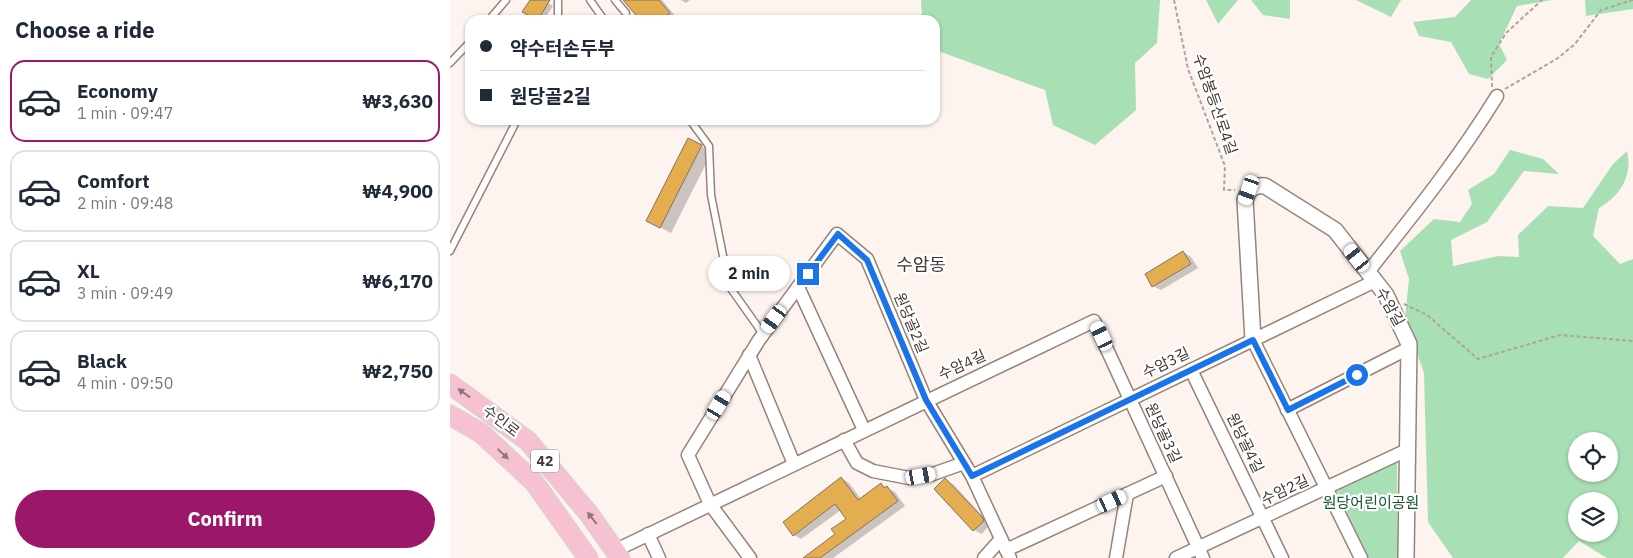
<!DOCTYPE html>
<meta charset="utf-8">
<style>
body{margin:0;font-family:"IBM Plex Sans","Noto Sans KR",sans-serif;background:#f6f6f7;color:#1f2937;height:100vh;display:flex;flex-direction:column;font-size:19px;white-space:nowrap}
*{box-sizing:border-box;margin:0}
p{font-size:16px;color:#747a83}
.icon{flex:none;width:28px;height:28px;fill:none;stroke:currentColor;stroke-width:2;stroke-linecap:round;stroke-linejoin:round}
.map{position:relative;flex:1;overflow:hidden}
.panel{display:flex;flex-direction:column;background:#fff;width:450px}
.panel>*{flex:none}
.top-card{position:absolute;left:15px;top:15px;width:475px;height:110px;border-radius:15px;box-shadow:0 1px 4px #0004;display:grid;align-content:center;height:110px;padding:0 15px;background:#fff}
.buttons{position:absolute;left:1118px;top:432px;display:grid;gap:10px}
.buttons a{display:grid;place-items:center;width:50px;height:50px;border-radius:50%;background:#fff;box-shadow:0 1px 4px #0004;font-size:25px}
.end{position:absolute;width:22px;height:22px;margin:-11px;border:6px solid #1a73e8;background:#fff;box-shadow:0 0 0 2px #fff}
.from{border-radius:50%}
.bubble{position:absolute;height:35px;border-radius:18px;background:#fff;box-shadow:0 1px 4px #0004;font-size:16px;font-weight:700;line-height:35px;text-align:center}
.car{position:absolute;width:15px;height:30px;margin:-15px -8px;border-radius:6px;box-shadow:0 0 4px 1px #0007;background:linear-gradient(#fff 24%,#345 0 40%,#fff 0 76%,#345 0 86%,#fff 0)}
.top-card b{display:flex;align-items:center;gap:18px;height:48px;font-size:19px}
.top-card b+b{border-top:1px solid #e0e1e3}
.top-card i{width:12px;height:12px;background:#1f2937}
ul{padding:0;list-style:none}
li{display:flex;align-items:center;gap:15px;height:82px;margin:0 10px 8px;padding:0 5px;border:2px solid #e0e1e3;border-radius:15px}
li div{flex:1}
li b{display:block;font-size:19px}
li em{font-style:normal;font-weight:700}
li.active{border-color:#9c176a}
li>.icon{width:45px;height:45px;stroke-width:1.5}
h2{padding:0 15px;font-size:22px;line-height:60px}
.button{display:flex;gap:10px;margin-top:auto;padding:10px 15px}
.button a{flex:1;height:58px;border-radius:30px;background:#9c176a;color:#fff;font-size:20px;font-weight:700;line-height:58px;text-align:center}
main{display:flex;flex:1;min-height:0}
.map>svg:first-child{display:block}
.green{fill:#a9dfb5;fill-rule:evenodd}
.shadow{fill:#0003}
.building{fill:#e4ad4f;stroke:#817563}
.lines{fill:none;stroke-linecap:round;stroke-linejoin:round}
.service-casing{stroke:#978377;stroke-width:9}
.minor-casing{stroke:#978377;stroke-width:15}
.tertiary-casing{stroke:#978377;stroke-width:18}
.primary-casing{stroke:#d5d3d2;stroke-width:21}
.path{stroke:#ada49f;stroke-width:2;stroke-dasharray:4 2.5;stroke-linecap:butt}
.service{stroke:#fff;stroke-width:6}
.minor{stroke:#fff;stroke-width:12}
.tertiary{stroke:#fff;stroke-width:15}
.primary{stroke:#f6c2d1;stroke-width:19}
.oneway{fill:#917579}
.route{stroke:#1a73e8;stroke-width:6}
.labels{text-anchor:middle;stroke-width:4.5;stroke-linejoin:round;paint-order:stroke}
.shield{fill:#fff;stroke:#79726f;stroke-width:1}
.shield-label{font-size:14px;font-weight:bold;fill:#3f3631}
.street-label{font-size:15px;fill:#3f3631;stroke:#fff}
.park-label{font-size:15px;fill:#15562d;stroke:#fff}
.quarter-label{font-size:18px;fill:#3f3631;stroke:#fff}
</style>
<main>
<section class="panel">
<h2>Choose a ride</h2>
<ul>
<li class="active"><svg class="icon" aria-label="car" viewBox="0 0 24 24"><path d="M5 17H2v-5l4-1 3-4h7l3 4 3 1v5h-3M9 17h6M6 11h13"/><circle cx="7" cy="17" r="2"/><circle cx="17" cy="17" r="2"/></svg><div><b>Economy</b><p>1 min · 09:47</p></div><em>₩3,630</em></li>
<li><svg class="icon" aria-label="car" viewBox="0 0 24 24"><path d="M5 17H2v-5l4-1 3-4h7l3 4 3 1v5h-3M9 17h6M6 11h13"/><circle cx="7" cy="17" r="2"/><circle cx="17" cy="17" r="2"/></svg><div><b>Comfort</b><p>2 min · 09:48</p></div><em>₩4,900</em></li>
<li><svg class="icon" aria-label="car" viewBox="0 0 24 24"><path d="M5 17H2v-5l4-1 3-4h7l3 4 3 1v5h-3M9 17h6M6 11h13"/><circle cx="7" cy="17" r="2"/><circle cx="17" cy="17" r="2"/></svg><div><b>XL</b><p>3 min · 09:49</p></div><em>₩6,170</em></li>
<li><svg class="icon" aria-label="car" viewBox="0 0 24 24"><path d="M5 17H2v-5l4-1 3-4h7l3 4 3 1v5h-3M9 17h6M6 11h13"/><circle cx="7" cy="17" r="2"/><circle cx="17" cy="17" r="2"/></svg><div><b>Black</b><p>4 min · 09:50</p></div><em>₩2,750</em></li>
</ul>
<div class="button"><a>Confirm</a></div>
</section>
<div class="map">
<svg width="1183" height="558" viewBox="0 0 1183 558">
<rect width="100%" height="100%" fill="#fdf4ef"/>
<!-- green -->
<g class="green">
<path d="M471,0H710L707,43L685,63L686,110L645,145L603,125L595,90L491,52L485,45V20H472Z"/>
<path d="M756,0H788L768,24Z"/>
<path d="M801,0H840V19L813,15Z"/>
<path d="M906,0H951L941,17Z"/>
<path d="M1021,0H1102L1067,6L1049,44L1057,60L1038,79L1019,74L1001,42L969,36L963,22L1005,17Z"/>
<path d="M1135,0H1183V9L1136,16Z"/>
<path d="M1060,150L1093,159L1109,174L1074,171L1037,222L1001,240L1003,266L1048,256L1069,257L1068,235L1098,206L1133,208L1163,164L1177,151C1183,176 1170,196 1149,208L1143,236L1170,264L1183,259V558H1157L1129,541L1113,558H1003L978,522L974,373L955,319L959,279L950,251L984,219L1010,222L1022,204L1018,190L1044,174ZM1126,441H1159V474H1126ZM1126,501H1159V534H1126Z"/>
<path d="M947,462L948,558H918L887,491Z"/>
</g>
<!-- shadow -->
<g class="shadow">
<path d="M81,0H93L103,6L94,20H86L73,12Z"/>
<path d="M175,0H212L227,18L224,20H189L191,19Z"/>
<path d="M231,0H240L236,3Z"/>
<path d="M238,140L262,152L221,233L208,226Z"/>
<path d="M733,252L741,257L748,268L711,290L703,286Z"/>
<path d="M391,478L399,483L411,499L431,485L445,492L455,506L383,558H355L387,535L397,519L391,510L351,539L344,535Z"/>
<path d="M495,480L503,484L540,524L532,534L524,530Z"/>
</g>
<!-- building -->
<g class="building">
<path d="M80,0H100L88,20L72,12Z"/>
<path d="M173,0H209L220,13L212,20H190Z"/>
<path d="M238,138L252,145L210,228L196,221Z"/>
<path d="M733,251L741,264L702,287L695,274Z"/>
<path d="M391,477L408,500L431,483L434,488L437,486L448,501L370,558H353L385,534L381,529L396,519L385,504L343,536L333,522Z"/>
<path d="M495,478L533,518L534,521L523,531L484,489Z"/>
</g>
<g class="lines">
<defs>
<g id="service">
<path d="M108,0V20"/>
<path d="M140,0L154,20"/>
<path d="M165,0L176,13"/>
<path d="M39,20L56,0"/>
<path d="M0,63L20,42"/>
<path d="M240,120L259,146L261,195L279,286L313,334"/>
<path d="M0,251L67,120"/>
</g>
<g id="minor">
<path d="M918,272C964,214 1009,158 1047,96"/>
<path d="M348,287L414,430"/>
<path d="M803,340L911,558"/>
<path d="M299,355L344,464"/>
<path d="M741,370L832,558"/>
<path d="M837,410L959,348"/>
<path d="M394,440L407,463L423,471L459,478L483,474L514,463"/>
<path d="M522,476L925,281"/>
<path d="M198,534L209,558"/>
<path d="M166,550L644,321L753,558"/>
<path d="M556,550L716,476"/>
<path d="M300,558L260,504L238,455L309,340L387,234L417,259L476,400L522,476L560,558"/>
<path d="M534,558L551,539"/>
<path d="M666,558L677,494"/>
<path d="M726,558L957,450"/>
</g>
<path id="tertiary" d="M803,340L795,200C799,189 803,185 815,186L885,230L936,295L959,344L956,558"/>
<g id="primary">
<path d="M0,384L78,441L139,514L170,558"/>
<path d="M0,415L31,433L84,482L138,558"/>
</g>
</defs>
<!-- service casing -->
<use href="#service" class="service-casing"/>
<!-- minor casing -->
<use href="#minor" class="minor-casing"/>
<!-- tertiary casing -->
<use href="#tertiary" class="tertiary-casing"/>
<!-- primary casing -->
<use href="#primary" class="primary-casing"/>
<!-- path -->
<g class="path">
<path d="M724,0L738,69L775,166L774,190H785"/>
<path d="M1042,87L1041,57L1056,33L1092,0"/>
<path d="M1055,89L1108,58L1125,44L1151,10L1183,0"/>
<path d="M954,304L977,315L1028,359L1110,335L1183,341"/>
</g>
<!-- service -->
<use href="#service" class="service"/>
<!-- minor -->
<use href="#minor" class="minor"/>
<!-- tertiary -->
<use href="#tertiary" class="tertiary"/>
<!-- primary -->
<use href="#primary" class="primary"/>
</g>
<!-- one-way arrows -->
<defs><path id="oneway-solid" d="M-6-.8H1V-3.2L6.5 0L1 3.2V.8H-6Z" transform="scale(1.25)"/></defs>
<g class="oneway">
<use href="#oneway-solid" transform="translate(14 393) rotate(-144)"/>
<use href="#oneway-solid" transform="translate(53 454) rotate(43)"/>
<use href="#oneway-solid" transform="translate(142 518) rotate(-128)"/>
</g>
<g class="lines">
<!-- route -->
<path class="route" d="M358,274L388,234L417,260L476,400L522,476L803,340L838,410L907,375"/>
</g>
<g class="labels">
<!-- shield labels -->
<rect class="shield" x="81" y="449.5" width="28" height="23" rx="4"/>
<g class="shield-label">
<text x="95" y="466">42</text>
</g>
<!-- street labels -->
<g class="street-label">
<text transform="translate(765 104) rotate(71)" y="5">수암봉등산로4길</text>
<text transform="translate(940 307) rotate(61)" y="5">수암길</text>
<text transform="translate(461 323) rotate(67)" y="5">원당골2길</text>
<text transform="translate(716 363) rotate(-26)" y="5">수암3길</text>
<text transform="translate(512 365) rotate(-25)" y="5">수암4길</text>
<text transform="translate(51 421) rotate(37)" y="5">수인로</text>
<text transform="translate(713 433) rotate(65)" y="5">원당골3길</text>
<text transform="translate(795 443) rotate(64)" y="5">원당골4길</text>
<text transform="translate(835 490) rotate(-25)" y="5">수암2길</text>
</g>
<!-- park labels -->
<g class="park-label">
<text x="921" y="508">원당어린이공원</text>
</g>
<!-- quarter labels -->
<g class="quarter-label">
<text x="471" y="271">수암동</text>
</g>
</g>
</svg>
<div class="buttons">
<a><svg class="icon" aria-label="locate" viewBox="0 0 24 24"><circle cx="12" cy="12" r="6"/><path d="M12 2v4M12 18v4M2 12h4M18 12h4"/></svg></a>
<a><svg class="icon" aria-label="layers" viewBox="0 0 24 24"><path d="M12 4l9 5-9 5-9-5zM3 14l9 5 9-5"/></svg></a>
</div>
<i class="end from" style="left:907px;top:375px"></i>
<i class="end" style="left:358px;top:274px"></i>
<div class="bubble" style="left:258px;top:256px;width:82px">2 min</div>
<i class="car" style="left:799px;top:190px;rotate:199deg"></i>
<i class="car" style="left:907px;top:258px;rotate:322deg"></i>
<i class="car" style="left:324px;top:319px;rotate:216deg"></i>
<i class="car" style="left:652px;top:336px;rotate:335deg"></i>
<i class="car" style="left:269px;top:405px;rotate:31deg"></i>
<i class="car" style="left:471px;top:476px;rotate:80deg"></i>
<i class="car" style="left:662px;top:501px;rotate:65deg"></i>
<div class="top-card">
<b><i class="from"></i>약수터손두부</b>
<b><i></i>원당골2길</b>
</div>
</div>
</main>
